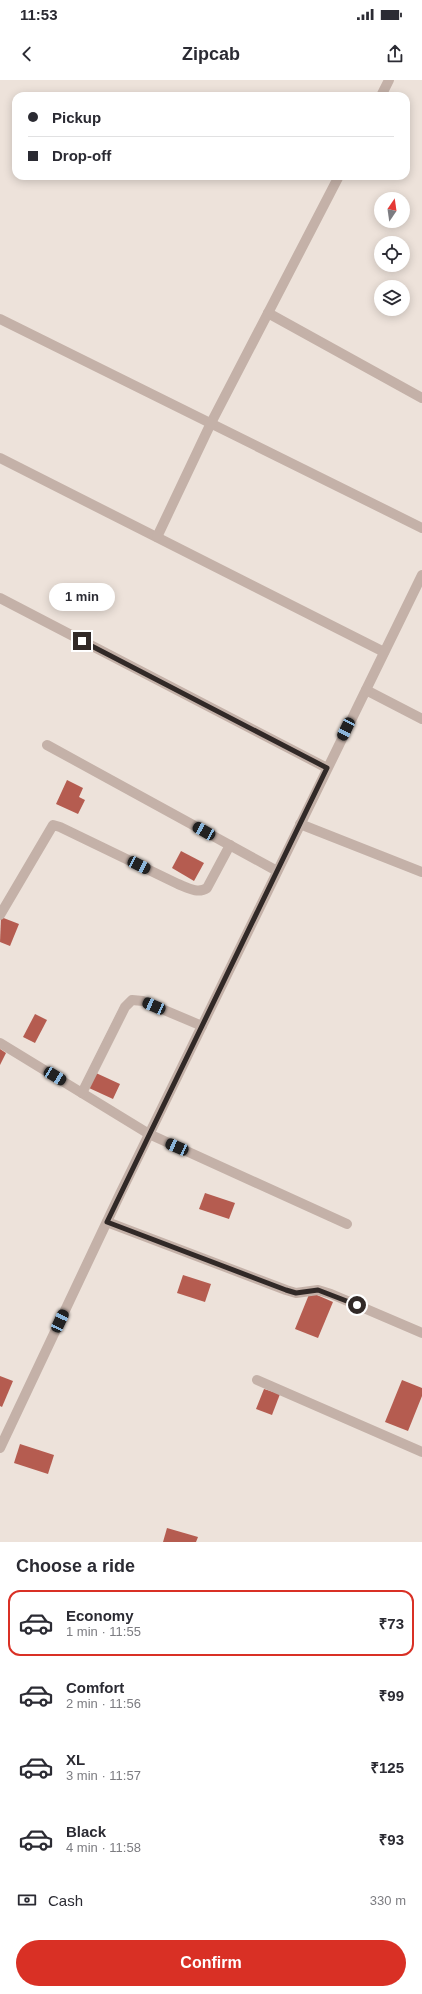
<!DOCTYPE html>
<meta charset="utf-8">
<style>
body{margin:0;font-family:Arial,sans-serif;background:#f7f7f7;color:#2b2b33;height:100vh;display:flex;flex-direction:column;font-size:15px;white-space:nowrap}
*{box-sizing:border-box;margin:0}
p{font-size:13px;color:#7c7c81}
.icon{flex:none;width:22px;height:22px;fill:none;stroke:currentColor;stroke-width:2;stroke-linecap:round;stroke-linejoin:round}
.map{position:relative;height:1462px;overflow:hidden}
.drawer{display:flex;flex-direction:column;background:#fff;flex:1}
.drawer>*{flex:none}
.banner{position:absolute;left:12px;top:12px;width:398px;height:88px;border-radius:12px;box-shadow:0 2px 10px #0003;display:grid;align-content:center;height:88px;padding:0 16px;background:#fff}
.needle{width:26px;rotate:13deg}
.buttons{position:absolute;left:374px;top:112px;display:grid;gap:8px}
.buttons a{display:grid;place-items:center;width:36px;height:36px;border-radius:50%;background:#fff;box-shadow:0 2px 10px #0003;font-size:20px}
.end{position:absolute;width:18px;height:18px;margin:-9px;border:5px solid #312927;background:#fff;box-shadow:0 0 0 2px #fff}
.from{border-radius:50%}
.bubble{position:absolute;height:28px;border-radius:14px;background:#fff;box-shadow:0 2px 10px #0003;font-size:13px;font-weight:700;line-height:28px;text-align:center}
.car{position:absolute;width:12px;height:24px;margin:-12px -6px;border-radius:5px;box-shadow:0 0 3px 1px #0007;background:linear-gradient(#222 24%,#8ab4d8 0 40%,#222 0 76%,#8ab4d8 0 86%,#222 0)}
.banner b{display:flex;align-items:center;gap:14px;height:38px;font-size:15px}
.banner b+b{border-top:1px solid #e1e1e2}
.banner i{width:10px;height:10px;background:#2b2b33}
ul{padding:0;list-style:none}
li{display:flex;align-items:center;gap:12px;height:66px;margin:0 8px 6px;padding:0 8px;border:2px solid transparent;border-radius:12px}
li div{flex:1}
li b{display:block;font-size:15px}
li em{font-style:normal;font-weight:700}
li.active{border-color:#d93025}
li>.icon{width:36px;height:36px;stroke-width:1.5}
h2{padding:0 16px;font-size:18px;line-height:48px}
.pay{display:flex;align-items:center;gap:10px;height:44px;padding:0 16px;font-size:15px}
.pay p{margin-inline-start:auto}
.primary-button{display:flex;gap:8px;margin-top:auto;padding:8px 16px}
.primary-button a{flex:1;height:46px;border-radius:24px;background:#d93025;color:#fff;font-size:16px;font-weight:700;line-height:46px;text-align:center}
.status{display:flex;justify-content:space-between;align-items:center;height:28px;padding:0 20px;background:#fff;direction:ltr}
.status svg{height:11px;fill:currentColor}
header{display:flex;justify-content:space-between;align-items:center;height:52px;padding:0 16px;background:#fff;font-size:18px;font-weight:700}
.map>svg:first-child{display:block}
.building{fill:#b55c50}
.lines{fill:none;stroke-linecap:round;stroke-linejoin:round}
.street{stroke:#c4b1a8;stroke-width:10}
.route{stroke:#312927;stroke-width:5}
</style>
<div class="status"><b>11:53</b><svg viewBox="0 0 49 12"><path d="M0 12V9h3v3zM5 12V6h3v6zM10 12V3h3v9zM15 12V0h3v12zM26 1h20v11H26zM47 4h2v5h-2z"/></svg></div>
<header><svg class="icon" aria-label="back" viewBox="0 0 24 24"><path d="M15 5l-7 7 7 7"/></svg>Zipcab<svg class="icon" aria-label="share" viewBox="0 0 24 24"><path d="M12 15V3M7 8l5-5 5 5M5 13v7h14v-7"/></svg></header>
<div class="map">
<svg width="422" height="1462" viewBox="0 0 422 1462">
<rect width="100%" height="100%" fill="#ede2da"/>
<!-- building -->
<g class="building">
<path d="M67,700L83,708L79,717L85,720L78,734L56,724Z"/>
<path d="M181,771L204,783L194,801L172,788Z"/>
<path d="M1,837L19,844L10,866L0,862Z"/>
<path d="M35,934L47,940L35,963L23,957Z"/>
<path d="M0,969L6,973L0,985Z"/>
<path d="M96,993L120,1004L113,1019L89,1008Z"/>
<path d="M205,1113L235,1123L229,1139L199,1129Z"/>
<path d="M183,1195L211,1204L205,1222L177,1213Z"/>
<path d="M310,1212L333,1222L318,1258L295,1249Z"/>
<path d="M0,1296L13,1301L2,1327L0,1326Z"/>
<path d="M402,1300L422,1308V1316L408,1351L385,1342Z"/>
<path d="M264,1309L280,1314L272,1335L256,1329Z"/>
<path d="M20,1364L54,1375L48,1394L14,1383Z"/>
<path d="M167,1448L198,1457L196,1462H163Z"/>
</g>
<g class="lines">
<!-- street -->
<g class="street">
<path d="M381,16L389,0"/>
<path d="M268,233L422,318"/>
<path d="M0,239L422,448"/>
<path d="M0,378L384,572"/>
<path d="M157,457L211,343L339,96"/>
<path d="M0,518L327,688"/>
<path d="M366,610L422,639"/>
<path d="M47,665L277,791"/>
<path d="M300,744L422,792"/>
<path d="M0,835L53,745L60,747L178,804C188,808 198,814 207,808L230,765"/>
<path d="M0,963L149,1054L347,1144"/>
<path d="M82,1013L125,927L132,920L143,921L202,946"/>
<path d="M107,1142L286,1210L296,1213L318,1210L331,1214L422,1253"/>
<path d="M257,1300L422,1372"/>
<path d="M0,1368L120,1114L422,495"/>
</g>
</g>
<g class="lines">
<!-- route -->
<path class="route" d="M82,561L327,688L107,1142L286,1210L296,1213L318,1210L357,1225"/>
</g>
</svg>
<div class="buttons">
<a><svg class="needle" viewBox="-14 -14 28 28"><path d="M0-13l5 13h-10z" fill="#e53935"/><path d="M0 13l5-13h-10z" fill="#7c7c81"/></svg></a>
<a><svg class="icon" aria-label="locate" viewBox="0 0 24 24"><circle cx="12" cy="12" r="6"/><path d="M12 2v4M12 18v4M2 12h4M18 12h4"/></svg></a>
<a><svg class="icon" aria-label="layers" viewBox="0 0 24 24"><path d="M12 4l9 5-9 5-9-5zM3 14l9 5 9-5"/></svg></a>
</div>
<i class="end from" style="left:357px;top:1225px"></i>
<i class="end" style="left:82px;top:561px"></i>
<div class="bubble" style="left:49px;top:503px;width:66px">1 min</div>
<i class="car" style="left:346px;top:649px;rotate:206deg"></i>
<i class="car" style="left:204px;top:751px;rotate:299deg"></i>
<i class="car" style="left:139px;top:785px;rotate:116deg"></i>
<i class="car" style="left:154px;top:926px;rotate:294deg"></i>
<i class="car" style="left:55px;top:996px;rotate:121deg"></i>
<i class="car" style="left:177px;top:1067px;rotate:294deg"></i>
<i class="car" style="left:60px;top:1241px;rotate:25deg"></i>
<div class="banner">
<b><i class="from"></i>Pickup</b>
<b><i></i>Drop-off</b>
</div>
</div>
<section class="drawer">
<h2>Choose a ride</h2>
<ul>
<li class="active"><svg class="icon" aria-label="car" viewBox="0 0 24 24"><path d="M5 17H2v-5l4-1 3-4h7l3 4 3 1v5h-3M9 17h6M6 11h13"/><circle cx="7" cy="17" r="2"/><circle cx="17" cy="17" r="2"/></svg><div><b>Economy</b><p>1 min · 11:55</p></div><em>₹73</em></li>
<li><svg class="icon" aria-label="car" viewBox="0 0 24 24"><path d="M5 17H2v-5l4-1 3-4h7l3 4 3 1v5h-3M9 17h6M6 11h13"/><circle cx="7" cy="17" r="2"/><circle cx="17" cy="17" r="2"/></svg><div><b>Comfort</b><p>2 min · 11:56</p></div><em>₹99</em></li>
<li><svg class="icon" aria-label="car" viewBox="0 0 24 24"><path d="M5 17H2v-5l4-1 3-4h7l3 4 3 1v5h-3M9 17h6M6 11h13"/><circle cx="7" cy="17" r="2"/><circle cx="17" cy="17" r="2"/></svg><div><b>XL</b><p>3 min · 11:57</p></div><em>₹125</em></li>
<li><svg class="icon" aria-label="car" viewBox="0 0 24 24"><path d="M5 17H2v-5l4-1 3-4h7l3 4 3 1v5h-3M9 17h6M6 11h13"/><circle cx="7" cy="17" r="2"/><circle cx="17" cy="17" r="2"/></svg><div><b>Black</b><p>4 min · 11:58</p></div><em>₹93</em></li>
</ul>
<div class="pay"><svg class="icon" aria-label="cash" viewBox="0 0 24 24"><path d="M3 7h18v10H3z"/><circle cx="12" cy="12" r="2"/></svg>Cash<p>330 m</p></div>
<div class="primary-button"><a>Confirm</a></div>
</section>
